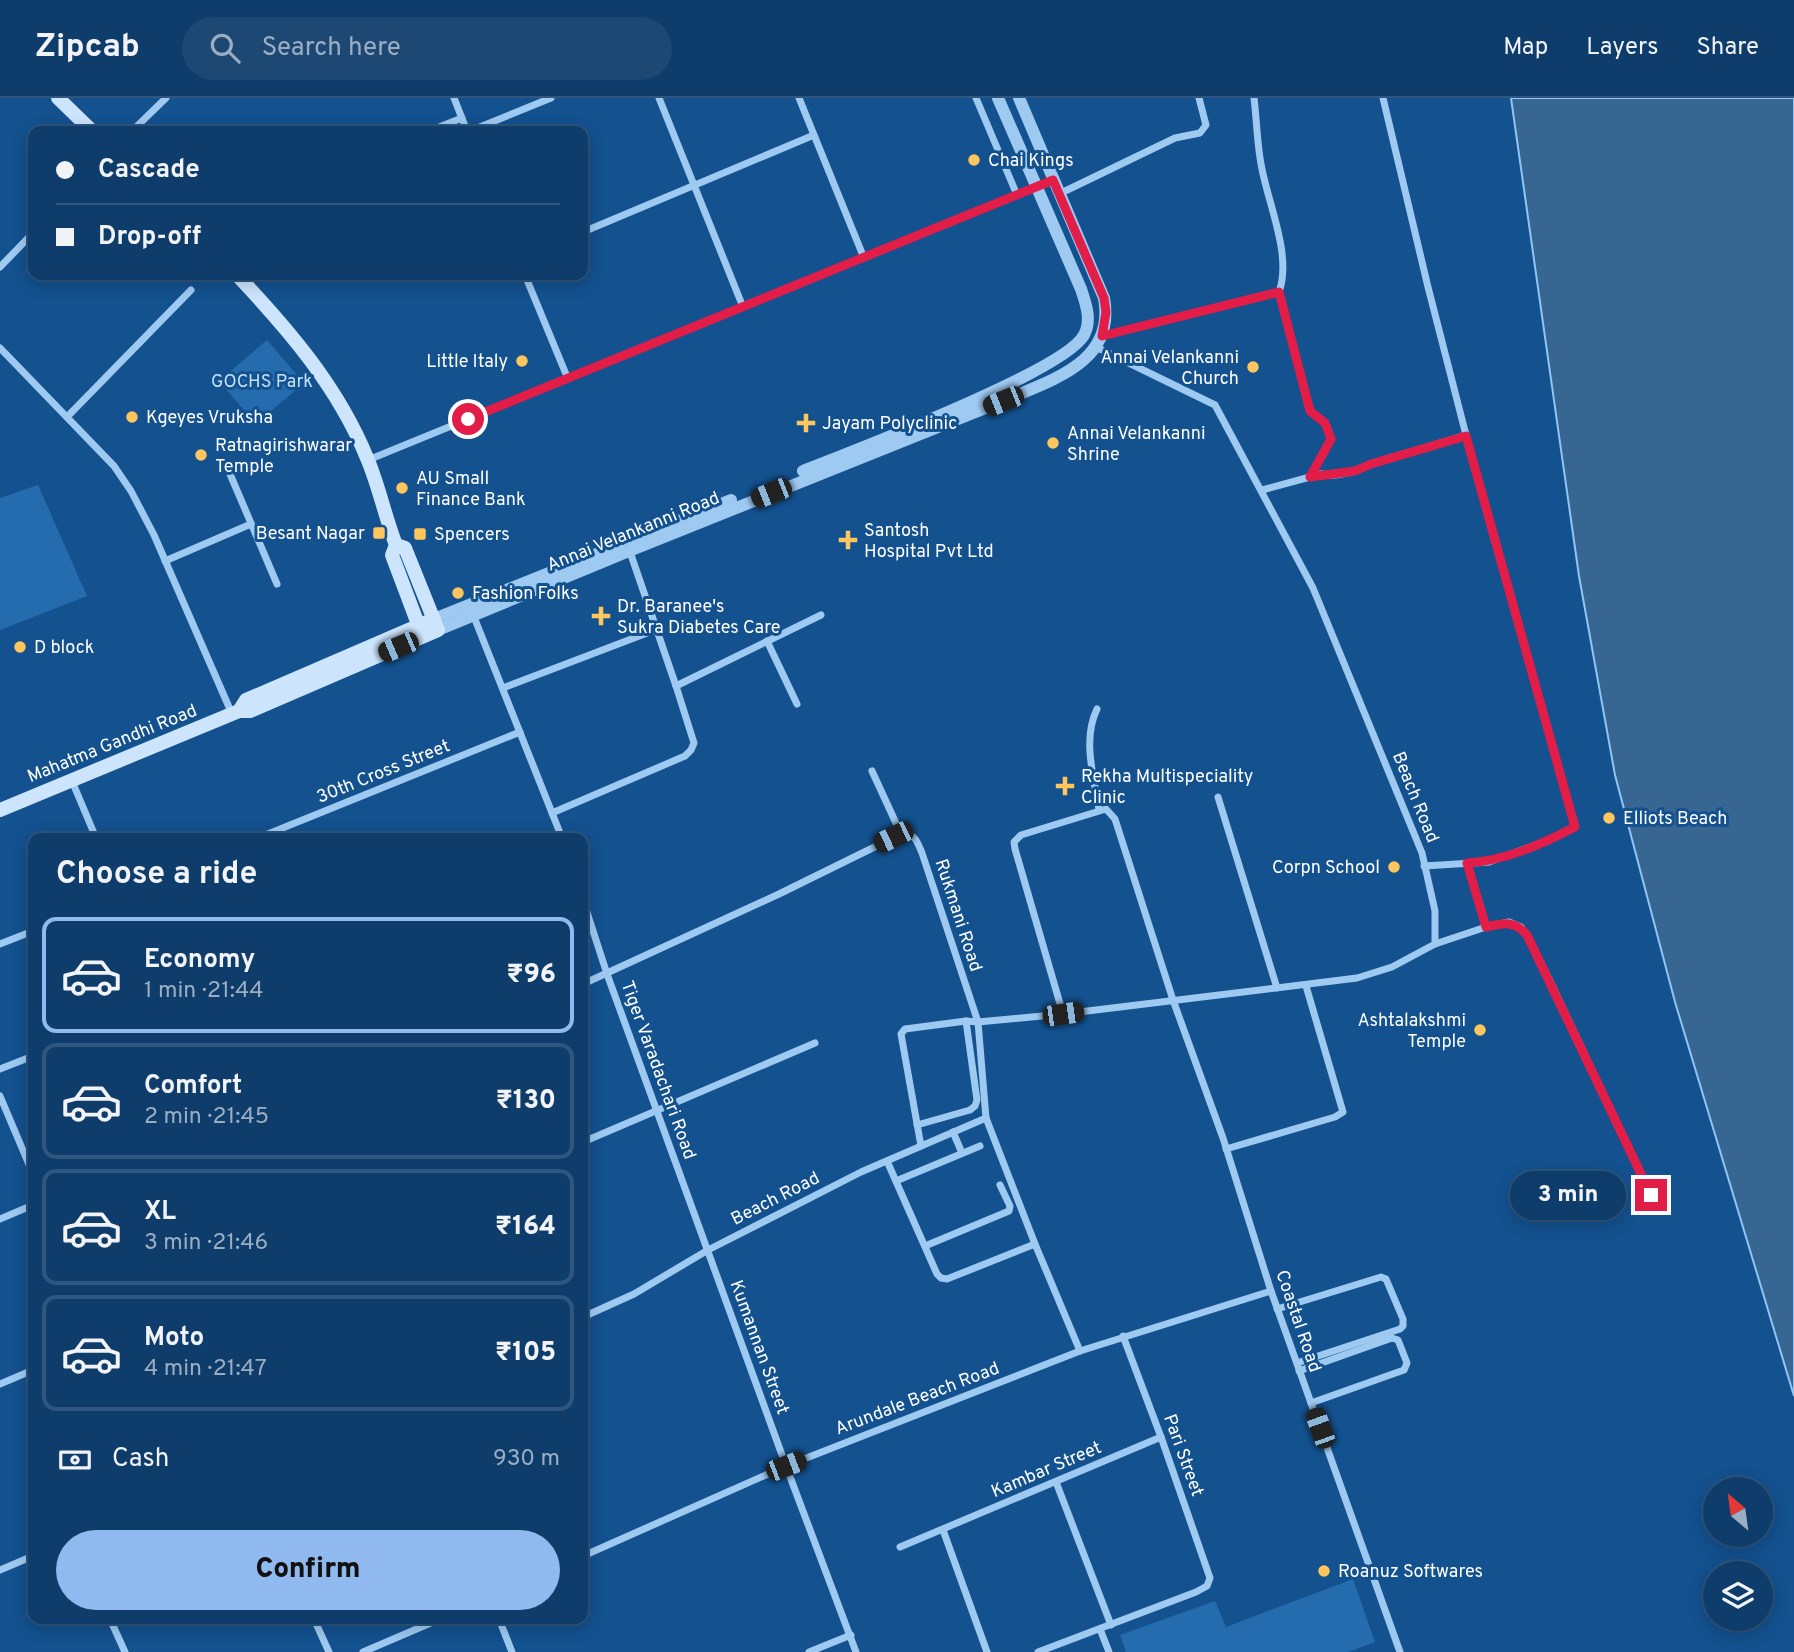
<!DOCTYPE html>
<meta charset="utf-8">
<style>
body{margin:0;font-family:Overpass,sans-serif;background:#1c4873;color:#f1f3f6;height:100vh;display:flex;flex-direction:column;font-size:26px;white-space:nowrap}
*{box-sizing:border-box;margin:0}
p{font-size:23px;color:#9baec1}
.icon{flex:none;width:38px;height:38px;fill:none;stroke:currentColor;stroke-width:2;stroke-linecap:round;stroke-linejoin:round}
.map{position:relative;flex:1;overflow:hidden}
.drawer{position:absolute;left:28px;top:735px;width:560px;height:791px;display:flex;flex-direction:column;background:#0e3d6b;border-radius:14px;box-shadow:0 4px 18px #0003,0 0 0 2px #2e567e}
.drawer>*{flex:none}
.hud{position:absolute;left:28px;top:28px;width:560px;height:154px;border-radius:14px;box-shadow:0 4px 18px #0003,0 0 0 2px #2e567e;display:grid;align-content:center;height:154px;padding:0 28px;background:#0e3d6b}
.needle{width:46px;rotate:331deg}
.tools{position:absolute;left:1703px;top:1379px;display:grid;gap:14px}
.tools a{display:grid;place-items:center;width:70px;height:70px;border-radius:50%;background:#0e3d6b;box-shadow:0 4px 18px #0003,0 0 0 2px #2e567e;font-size:35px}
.end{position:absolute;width:32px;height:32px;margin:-16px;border:9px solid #e11d48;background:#fff;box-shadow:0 0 0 4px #fff}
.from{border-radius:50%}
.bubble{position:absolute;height:49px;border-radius:24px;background:#0e3d6b;box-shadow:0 4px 18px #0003,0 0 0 2px #2e567e;font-size:23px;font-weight:800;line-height:49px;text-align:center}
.car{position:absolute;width:21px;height:42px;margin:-21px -10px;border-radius:9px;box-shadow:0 0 5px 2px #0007;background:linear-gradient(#222 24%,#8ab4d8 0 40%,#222 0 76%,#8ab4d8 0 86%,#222 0)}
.hud b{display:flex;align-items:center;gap:24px;height:66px;font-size:26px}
.hud b+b{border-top:2px solid #2e567e}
.hud i{width:18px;height:18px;background:#f1f3f6}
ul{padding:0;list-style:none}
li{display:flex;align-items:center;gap:21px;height:116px;margin:0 14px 10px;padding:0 14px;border:4px solid #2e567e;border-radius:14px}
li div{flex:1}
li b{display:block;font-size:26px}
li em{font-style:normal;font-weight:800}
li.current{border-color:#90b9f0}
li>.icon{width:63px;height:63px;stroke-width:1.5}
h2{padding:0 28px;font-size:32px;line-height:84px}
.pay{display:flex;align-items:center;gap:18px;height:77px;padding:0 28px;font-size:26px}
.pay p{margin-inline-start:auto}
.action{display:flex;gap:14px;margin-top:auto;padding:14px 28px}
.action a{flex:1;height:80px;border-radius:42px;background:#90b9f0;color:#111;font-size:28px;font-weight:800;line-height:80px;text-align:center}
header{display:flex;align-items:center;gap:42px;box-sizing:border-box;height:98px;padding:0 35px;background:#0e3d6b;border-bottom:2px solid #2e567e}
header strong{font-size:33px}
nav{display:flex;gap:38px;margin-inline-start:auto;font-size:24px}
.search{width:490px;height:63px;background:#1c4873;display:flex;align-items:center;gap:18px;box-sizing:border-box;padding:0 24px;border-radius:38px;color:#9baec1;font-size:26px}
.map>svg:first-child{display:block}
.green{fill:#256cae}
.water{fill:#386692;stroke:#8fc5f4;stroke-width:2}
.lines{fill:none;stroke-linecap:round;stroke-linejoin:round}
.minor{stroke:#9ec9f1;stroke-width:7}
.tertiary{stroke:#9ec9f1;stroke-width:12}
.secondary{stroke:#cce4fc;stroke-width:14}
.route{stroke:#e11d48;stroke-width:9}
.poi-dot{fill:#ffc65e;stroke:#13518f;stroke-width:2.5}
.labels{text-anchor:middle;stroke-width:6;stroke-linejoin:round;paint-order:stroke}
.poi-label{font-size:18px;fill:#fff;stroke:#13518f;text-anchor:start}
.park-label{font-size:18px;fill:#c5e1fc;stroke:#13518f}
.street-label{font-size:18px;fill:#fff;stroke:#13518f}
</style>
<header>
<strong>Zipcab</strong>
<div class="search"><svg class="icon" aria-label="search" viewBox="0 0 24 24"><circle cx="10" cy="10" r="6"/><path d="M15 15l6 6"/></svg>Search here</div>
<nav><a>Map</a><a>Layers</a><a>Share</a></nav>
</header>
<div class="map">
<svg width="1794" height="1554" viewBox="0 0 1794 1554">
<rect width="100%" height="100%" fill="#13518f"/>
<!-- green -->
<g class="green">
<path d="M267,242L304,285L256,326L219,283Z"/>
<path d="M38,387L87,498L0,532V400Z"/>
<path d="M1353,1481L1375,1544L1348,1554H1126L1120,1537L1215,1503L1226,1529Z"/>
</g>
<!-- water -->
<path class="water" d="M1511,0H1794V1298L1675,904L1615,677L1579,478Z"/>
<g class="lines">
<!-- minor -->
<g class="minor">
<path d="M454,0L467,33"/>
<path d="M659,0L743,209"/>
<path d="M799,0L864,160"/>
<path d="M976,0L1017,97"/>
<path d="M1254,0C1257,24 1257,48 1262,71C1269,108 1292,158 1279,194L1310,313L1325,325L1331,341L1310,379"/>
<path d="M1383,0L1428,189L1466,337L1575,729L1549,742L1489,764L1424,768"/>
<path d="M132,33L166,0"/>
<path d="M429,33L462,20"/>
<path d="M470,33L551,0"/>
<path d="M1059,96L1175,40L1200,35L1206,27L1199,0"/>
<path d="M583,134L814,37"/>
<path d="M0,169L33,135"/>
<path d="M525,177L568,281"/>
<path d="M1102,238L1279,194"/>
<path d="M0,250L114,368L131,393L154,437L232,616"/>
<path d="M67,319L191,192"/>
<path d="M368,362L1053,82"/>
<path d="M230,376L277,486"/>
<path d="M1262,392L1321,376C1342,381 1361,369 1380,363C1409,354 1438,346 1466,337"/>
<path d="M165,463L251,426"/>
<path d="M472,514L562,740"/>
<path d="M767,543L797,606"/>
<path d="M676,588L821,517"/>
<path d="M503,590L655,532"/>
<path d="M1097,611C1082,642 1094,679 1099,712"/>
<path d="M872,673L901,736"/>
<path d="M72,683L96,740"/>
<path d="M1218,699L1277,890"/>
<path d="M552,715L685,658L691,652L694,645L676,588L629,451"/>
<path d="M258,740L520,634"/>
<path d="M1467,765L1486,829"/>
<path d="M583,802L607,876L786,1368L856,1554"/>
<path d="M0,846L33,833"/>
<path d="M1435,846L1486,829L1509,824L1521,829L1527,837L1550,883L1651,1097"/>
<path d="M583,886L779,796L901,736C915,735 917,743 922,755L978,924L986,1020L1035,1146L1080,1253"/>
<path d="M1063,916L1015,751L1014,744L1021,737L1106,711L1115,721L1173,902L1223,1040L1271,1193L1400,1554"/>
<path d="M0,971L33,958"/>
<path d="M0,998L33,1076"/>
<path d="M917,1027L970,1012L975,1008L977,1002L966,923"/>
<path d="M953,1034L962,1055"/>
<path d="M583,1044L815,945"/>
<path d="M921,1048L901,936L905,931L966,923L978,924L1063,916L1357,880L1392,869L1435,846V813L1422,755L1313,490L1215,307L1096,249"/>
<path d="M1226,1051L1335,1019L1343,1014L1306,888"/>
<path d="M887,1063L937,1176L941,1180L947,1181L1035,1146"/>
<path d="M896,1083L980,1048"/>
<path d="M0,1121L33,1107"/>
<path d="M925,1148L1009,1113L1010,1108L1000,1087"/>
<path d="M1277,1211L1381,1179L1386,1181L1403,1221V1228L1400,1231L1297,1265"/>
<path d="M583,1219L634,1196L708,1152L861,1074L986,1020"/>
<path d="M1299,1273L1392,1240L1398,1242L1407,1265L1404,1272L1311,1305"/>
<path d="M0,1286L33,1272"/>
<path d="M1056,1384L1111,1527"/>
<path d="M943,1432L987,1554"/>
<path d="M900,1449L1161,1339"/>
<path d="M583,1458L786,1368L1080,1253L1271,1193"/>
<path d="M0,1472L33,1458"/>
<path d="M110,1521L125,1554"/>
<path d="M314,1521L329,1554"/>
<path d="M499,1521L512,1554"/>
<path d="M1100,1531L1109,1554"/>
<path d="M363,1554L440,1521"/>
<path d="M809,1554L851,1537"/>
<path d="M1038,1554L1196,1494L1207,1488L1210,1480L1161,1339L1123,1238"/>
</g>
<!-- tertiary -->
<g class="tertiary">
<path d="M803,373C851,354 1065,273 1084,237C1092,222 1086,206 1081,191L998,0"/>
<path d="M434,521L731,402"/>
<path d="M438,532L629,453L1003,303C1051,282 1116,265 1104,200L1019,0"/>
</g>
<!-- secondary -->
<g class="secondary">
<path d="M58,0L92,33"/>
<path d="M237,177C289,232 338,289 367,360C379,388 385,419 396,447"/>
<path d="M396,447L392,457L421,534"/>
<path d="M239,613L246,602L434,521"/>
<path d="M0,712L239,613H250L438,532L405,450L396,447"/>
</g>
</g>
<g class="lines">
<!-- route -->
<path class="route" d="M468,321L1053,82L1104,200L1106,214L1102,238L1279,194L1310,313L1325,325L1331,341L1310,379L1355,373L1371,366L1466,338L1575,729C1542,746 1505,763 1467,765L1486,829C1504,825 1514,822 1527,837L1651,1097"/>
</g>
<!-- markers -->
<g class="poi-dot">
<circle cx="974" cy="62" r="7"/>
<circle cx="522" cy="263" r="7"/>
<circle cx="1253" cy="269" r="7"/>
<circle cx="132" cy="319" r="7"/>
<path d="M802.5 314.5h7v7h7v7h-7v7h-7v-7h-7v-7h7z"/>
<circle cx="1053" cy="345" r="7"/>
<circle cx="201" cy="357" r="7"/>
<circle cx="402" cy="390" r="7"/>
<rect x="372" y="428" width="14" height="14" rx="3.5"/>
<rect x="413" y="429" width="14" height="14" rx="3.5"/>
<path d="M844.5 431.5h7v7h7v7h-7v7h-7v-7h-7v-7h7z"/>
<circle cx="458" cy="495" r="7"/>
<path d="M597.5 507.5h7v7h7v7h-7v7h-7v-7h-7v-7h7z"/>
<circle cx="20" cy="549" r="7"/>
<path d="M1061.5 677.5h7v7h7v7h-7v7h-7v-7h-7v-7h7z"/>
<circle cx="1609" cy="720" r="7"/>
<circle cx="1394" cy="769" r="7"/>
<circle cx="1480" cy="932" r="7"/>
<circle cx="1324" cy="1473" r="7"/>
</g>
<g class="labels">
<!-- poi labels -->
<g class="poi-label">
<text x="988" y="68">Chai Kings</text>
<text x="1239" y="265" text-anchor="end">Annai Velankanni<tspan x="1239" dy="21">Church</tspan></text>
<text x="508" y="269" text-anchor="end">Little Italy</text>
<text x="146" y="325">Kgeyes Vruksha</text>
<text x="822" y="331">Jayam Polyclinic</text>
<text x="1067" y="341">Annai Velankanni<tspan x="1067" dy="21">Shrine</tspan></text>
<text x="215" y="353">Ratnagirishwarar<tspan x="215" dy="21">Temple</tspan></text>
<text x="416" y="386">AU Small<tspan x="416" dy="21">Finance Bank</tspan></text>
<text x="864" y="438">Santosh<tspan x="864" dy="21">Hospital Pvt Ltd</tspan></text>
<text x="365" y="441" text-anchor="end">Besant Nagar</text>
<text x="434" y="442">Spencers</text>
<text x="472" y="501">Fashion Folks</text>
<text x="617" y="514">Dr. Baranee's<tspan x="617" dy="21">Sukra Diabetes Care</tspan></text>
<text x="34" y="555">D block</text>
<text x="1081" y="684">Rekha Multispeciality<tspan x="1081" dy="21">Clinic</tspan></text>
<text x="1623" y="726">Elliots Beach</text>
<text x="1380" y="775" text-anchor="end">Corpn School</text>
<text x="1466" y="928" text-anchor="end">Ashtalakshmi<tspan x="1466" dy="21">Temple</tspan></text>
<text x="1338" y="1479">Roanuz Softwares</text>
</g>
<!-- park labels -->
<g class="park-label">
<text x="262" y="289">GOCHS Park</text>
</g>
<!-- street labels -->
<g class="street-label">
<text transform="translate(633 433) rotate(-22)" y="6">Annai Velankanni Road</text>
<text transform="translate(112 645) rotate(-22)" y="6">Mahatma Gandhi Road</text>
<text transform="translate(383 673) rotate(-22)" y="6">30th Cross Street</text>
<text transform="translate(1416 699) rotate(68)" y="6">Beach Road</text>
<text transform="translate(959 817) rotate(72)" y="6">Rukmani Road</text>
<text transform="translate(659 972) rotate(70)" y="6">Tiger Varadachari Road</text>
<text transform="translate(775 1100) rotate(-27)" y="6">Beach Road</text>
<text transform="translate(1299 1223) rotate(71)" y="6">Coastal Road</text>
<text transform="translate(760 1249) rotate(70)" y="6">Kumannan Street</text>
<text transform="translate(917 1300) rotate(-21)" y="6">Arundale Beach Road</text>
<text transform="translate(1184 1357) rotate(70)" y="6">Pari Street</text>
<text transform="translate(1046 1371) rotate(-23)" y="6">Kambar Street</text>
</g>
</g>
</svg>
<div class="tools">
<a><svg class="needle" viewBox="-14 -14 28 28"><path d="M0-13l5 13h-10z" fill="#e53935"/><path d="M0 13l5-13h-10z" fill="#9baec1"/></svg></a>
<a><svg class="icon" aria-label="layers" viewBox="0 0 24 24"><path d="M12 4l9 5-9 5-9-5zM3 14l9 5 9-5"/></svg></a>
</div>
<i class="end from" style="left:468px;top:321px"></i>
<i class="end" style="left:1651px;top:1097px"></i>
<div class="bubble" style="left:1510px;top:1073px;width:116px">3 min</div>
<i class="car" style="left:1003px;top:303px;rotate:248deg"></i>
<i class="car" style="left:771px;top:395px;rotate:248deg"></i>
<i class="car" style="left:398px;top:549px;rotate:247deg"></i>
<i class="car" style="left:893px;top:739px;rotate:244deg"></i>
<i class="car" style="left:1063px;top:916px;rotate:82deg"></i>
<i class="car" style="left:1320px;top:1330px;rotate:340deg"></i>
<i class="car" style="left:786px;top:1368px;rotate:69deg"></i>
<div class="hud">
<b><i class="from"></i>Cascade</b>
<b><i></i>Drop-off</b>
</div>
<section class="drawer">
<h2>Choose a ride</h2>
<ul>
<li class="current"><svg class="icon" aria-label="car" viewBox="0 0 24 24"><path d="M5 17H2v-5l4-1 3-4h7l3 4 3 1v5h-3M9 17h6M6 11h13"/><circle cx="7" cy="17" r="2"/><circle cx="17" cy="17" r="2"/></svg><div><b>Economy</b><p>1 min · 21:44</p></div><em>₹96</em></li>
<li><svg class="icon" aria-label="car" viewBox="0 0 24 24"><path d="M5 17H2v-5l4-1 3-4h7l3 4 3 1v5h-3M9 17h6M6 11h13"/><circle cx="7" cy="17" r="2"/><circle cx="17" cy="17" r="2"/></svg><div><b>Comfort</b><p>2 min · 21:45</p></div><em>₹130</em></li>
<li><svg class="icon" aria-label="car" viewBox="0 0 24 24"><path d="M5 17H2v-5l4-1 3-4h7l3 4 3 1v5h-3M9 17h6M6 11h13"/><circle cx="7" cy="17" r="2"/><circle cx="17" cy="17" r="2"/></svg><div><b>XL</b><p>3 min · 21:46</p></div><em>₹164</em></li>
<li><svg class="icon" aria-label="car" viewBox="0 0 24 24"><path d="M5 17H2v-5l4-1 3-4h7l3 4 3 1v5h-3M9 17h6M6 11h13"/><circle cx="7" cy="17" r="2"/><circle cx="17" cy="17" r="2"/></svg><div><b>Moto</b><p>4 min · 21:47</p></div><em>₹105</em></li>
</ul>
<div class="pay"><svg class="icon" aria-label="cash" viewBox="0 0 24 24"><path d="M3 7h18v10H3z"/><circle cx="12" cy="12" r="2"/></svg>Cash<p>930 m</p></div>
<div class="action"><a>Confirm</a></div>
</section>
</div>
